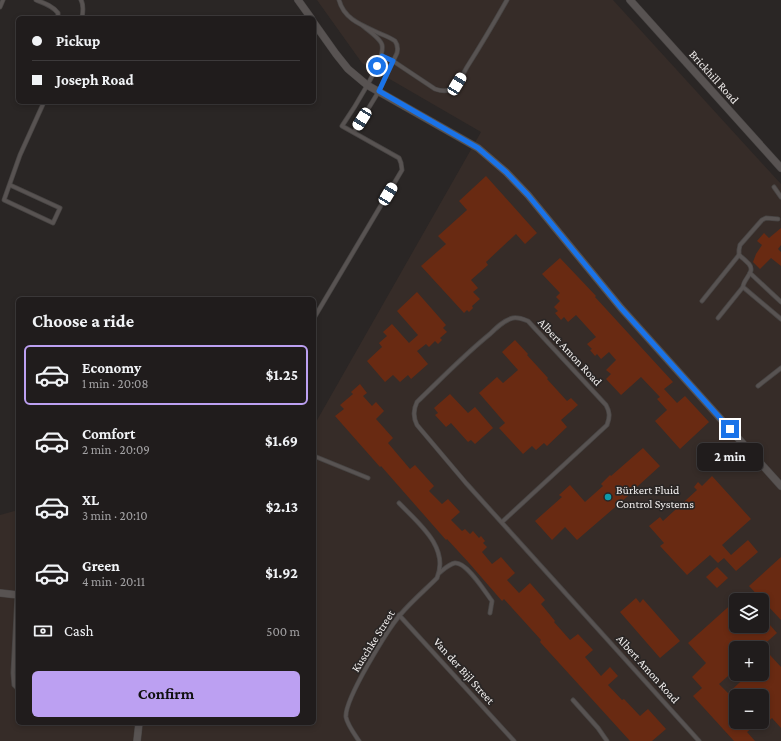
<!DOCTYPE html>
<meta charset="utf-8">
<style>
body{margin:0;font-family:"Crimson Pro",serif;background:#282525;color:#f1f3f6;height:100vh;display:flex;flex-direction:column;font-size:15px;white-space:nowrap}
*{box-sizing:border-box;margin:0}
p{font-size:13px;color:#a2a1a3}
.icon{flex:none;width:22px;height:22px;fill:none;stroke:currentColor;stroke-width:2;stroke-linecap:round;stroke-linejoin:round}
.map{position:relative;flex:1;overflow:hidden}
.details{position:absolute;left:16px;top:297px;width:300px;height:428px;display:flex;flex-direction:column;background:#201c1c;border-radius:6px;box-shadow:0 2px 6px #0003,0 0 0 1px #3d3a3b}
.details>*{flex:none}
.top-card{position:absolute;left:16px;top:16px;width:300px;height:88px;border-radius:6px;box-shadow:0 2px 6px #0003,0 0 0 1px #3d3a3b;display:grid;align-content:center;height:88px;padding:0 16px;background:#201c1c}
.controls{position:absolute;left:729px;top:593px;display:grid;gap:8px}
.controls a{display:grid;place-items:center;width:40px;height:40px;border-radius:6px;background:#201c1c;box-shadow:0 2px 6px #0003,0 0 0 1px #3d3a3b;font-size:20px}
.end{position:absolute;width:18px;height:18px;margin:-9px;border:5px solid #1a73e8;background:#fff;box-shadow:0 0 0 2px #fff}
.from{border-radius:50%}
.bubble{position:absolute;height:28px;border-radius:6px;background:#201c1c;box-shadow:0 2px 6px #0003,0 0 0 1px #3d3a3b;font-size:13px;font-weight:700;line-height:28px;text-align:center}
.car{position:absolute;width:12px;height:24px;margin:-12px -6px;border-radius:5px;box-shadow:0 0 3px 1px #0007;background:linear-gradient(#fff 24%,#345 0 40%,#fff 0 76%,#345 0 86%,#fff 0)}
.top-card b{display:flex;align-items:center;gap:14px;height:38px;font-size:15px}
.top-card b+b{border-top:1px solid #3d3a3b}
.top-card i{width:10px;height:10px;background:#f1f3f6}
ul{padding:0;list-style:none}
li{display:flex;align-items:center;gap:12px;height:60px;margin:0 8px 6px;padding:0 8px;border:2px solid transparent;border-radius:6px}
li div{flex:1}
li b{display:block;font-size:15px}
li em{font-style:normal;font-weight:700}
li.on{border-color:#bca0f2}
li>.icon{width:36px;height:36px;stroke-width:1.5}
h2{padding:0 16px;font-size:18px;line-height:48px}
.pay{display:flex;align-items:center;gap:10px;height:44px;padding:0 16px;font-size:15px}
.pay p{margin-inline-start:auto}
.primary-button{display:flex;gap:8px;margin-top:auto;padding:8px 16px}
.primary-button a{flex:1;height:46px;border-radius:6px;background:#bca0f2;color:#111;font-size:16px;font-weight:700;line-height:46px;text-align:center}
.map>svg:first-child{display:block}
.built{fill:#362c28;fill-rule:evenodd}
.building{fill:#692a12}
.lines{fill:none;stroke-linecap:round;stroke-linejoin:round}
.lane-casing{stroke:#484544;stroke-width:5}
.street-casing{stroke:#484544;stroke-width:8}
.lane{stroke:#585352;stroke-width:3.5}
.street{stroke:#585352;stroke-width:7}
.route{stroke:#1a73e8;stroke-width:5}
.culture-dot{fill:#0f9aa8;stroke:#2a2625;stroke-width:1.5}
.labels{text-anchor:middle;stroke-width:3.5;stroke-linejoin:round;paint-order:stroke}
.street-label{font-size:12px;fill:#f1eeed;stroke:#2a2625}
.poi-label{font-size:12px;fill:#f1eeed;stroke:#2a2625;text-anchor:start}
</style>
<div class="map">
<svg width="781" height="741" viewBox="0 0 781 741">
<rect width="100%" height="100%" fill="#2a2625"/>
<!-- built -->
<path class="built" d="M317,0H613L781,184V741H0V515L18,510V723H314V423L316,422L481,132L362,63ZM736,600H762V626H736ZM736,648H762V674H736ZM736,696H762V722H736Z"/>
<!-- building -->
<g class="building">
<path d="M486,176L537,233L525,244L516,234L486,262L488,265L471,280L478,288L473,292L480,299L472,306L473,308L469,312L467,310L464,313L421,266L446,244L438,236L467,210L459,201Z"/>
<path d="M781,228V245L778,249L781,252V266L771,258L760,269L753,262L756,254L762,245L757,241L764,233L769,238Z"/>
<path d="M560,258L596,296L595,297L673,382L664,389L677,403L685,396L709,422L680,449L655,421L667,410L657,399L660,397L641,377L621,395L606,379L611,374L606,370L616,360L609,352L601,359L597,354L595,356L590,350L592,349L587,344L596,337L576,315L568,322L564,317L561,320L555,313L558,311L554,307L560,301L556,297L560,293L542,274Z"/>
<path d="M417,292L446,325L443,328L447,332L440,338L442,340L438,344L435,341L429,347L426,344L417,351L428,364L411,379L408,375L400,382L393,375L385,382L367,361L382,347L379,343L387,336L383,332L392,324L409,343L418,335L397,311Z"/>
<path d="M515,340L528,354L527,355L548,378L547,379L567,401L571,398L578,405L561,420L567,427L547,446L544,443L536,450L532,446L523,454L499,428L505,423L479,393L497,377L503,383L518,370L502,352Z"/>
<path d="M360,384L367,393L363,396L372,406L376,402L384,411L376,419L393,438L388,443L410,469L415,465L434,486L429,491L442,504L448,499L460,512L451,520L462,531L465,529L470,534L473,531L479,538L481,536L485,541L483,543L487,547L482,552L492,564L501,557L515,573L507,580L519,593L530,583L545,600L541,604L555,621L554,622L570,640L578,634L593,650L585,657L601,676L610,667L618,676L608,685L622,700L624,699L640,716L648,709L666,729L652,741H630L540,642L541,640L504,599L502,601L469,563L447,539L446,540L381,466L380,467L335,416L344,409L340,405L353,394L351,392Z"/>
<path d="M450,394L468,413L475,407L493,428L475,444L471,440L468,442L451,423L446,427L435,415L438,413L434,408Z"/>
<path d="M643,448L660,466L628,495V496L577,540L565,527L552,540L535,521L562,497L559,495L570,485L585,502L603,486L601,484L610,475L611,476Z"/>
<path d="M712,476L751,519L722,545L731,555L748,540L758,552L736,571L724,558L718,563L710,555L687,575L660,546L664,543L649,526L660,517L663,521L697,490L694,487L698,482L702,486Z"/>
<path d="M781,557V620L749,586Z"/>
<path d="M717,567L728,578L717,588L706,577Z"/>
<path d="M636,598L640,603L643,599L680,641L660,658L620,612Z"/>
<path d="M736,600V626H762V616L777,633L760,648H736V669L719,684L728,693L749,674H762V663L770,655L781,667V728L772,718L762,727V696H736V722H759L747,732L755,741H734L693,696L702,688L692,677L706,663L688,643Z"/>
</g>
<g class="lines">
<defs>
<g id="lane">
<path d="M36,0C44,3 53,6 58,13V18"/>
<path d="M81,0C84,5 83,12 82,18"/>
<path d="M339,0C344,20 364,26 381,34C386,36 391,38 395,41C398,45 398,49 397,53L379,91L354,132"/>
<path d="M0,7L3,0"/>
<path d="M382,56L393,61L435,89C441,91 448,92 453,88C459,83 463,74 467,67C481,45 494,23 507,0"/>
<path d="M10,185L60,208L53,223L4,200L20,155L44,102"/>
<path d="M774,187L781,197"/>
<path d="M778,219L766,218L762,220L740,245L739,250V255C743,258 746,261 749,264C756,272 743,279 743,287L781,319"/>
<path d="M750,273L781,302"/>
<path d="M702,301L739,255"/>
<path d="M314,318L402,170L401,163L399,158L342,126C351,113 386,59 382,45C381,39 368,30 363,26"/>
<path d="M718,318L743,287"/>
<path d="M758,386L781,368"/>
<path d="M314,456L368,478"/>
<path d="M502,522L607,425C610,417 610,412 606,405L528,321C523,319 518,317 513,318C504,320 496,328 490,334C464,355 441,379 417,402C413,410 413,417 417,425L466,483L699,741"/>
<path d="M439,573C443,570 449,564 455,563C467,562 485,592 492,601L490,613"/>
<path d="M17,595L13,673L14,685L18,689"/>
<path d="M399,615L514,741"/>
<path d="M573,700L598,728L607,741"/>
<path d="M359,741C355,735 347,724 346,717C344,700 388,629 400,615C411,602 425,590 437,578C450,547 417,522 399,503"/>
</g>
<g id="street">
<path d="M298,0L311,18"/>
<path d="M630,0L781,168"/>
<path d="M314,23L336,54L348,69L367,85L478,148L506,172L528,195L574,251L621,308L781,486"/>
<path d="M0,593L18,595"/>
<path d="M137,741L139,723"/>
</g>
</defs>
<!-- lane casing -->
<use href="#lane" class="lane-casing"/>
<!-- street casing -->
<use href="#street" class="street-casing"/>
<!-- lane -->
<use href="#lane" class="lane"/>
<!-- street -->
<use href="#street" class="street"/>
</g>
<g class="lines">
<!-- route -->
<path class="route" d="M377,66L382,56L393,61L379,91L478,148L506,172L528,195L574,251L621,308L730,429"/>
</g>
<!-- markers -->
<circle class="culture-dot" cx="608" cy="497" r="4"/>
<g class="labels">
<!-- street labels -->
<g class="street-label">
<text transform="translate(714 77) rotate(48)" y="4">Brickhill Road</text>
<text transform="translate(570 352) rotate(47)" y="4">Albert Amon Road</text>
<text transform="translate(373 641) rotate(-58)" y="4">Kuschke Street</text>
<text transform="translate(648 669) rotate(48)" y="4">Albert Amon Road</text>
<text transform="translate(464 671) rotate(48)" y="4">Van der Bijl Street</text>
</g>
<!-- poi labels -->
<g class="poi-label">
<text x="616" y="494">Bürkert Fluid<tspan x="616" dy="14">Control Systems</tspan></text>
</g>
</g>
</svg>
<div class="controls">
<a><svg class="icon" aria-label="layers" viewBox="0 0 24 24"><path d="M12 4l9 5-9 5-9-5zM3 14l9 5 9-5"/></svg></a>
<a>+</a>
<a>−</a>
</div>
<i class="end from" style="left:377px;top:66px"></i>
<i class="end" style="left:730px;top:429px"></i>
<div class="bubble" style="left:697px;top:443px;width:66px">2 min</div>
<i class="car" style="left:457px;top:84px;rotate:31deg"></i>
<i class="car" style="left:362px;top:119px;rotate:212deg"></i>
<i class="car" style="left:388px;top:194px;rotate:31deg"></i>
<div class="top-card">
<b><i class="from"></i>Pickup</b>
<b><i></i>Joseph Road</b>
</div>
<section class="details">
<h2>Choose a ride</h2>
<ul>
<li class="on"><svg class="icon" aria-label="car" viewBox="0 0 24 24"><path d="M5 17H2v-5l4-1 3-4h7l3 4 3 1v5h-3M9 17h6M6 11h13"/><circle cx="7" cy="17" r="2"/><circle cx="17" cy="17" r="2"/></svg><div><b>Economy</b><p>1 min · 20:08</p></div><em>$1.25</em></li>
<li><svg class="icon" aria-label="car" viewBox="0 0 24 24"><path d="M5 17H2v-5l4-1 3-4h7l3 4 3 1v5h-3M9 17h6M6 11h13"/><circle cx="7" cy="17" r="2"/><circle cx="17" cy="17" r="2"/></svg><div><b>Comfort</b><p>2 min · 20:09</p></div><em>$1.69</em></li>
<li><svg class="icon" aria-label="car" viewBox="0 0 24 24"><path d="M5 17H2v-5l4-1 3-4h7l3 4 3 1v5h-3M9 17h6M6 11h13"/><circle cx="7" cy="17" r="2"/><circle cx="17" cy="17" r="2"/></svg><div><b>XL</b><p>3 min · 20:10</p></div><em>$2.13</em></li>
<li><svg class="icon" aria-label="car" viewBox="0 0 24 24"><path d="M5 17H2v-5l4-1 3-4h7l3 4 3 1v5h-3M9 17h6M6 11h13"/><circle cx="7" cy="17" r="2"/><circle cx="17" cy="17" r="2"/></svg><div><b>Green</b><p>4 min · 20:11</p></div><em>$1.92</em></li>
</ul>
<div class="pay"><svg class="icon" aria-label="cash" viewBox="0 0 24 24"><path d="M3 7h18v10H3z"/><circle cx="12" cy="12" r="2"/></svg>Cash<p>500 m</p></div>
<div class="primary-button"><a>Confirm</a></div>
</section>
</div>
